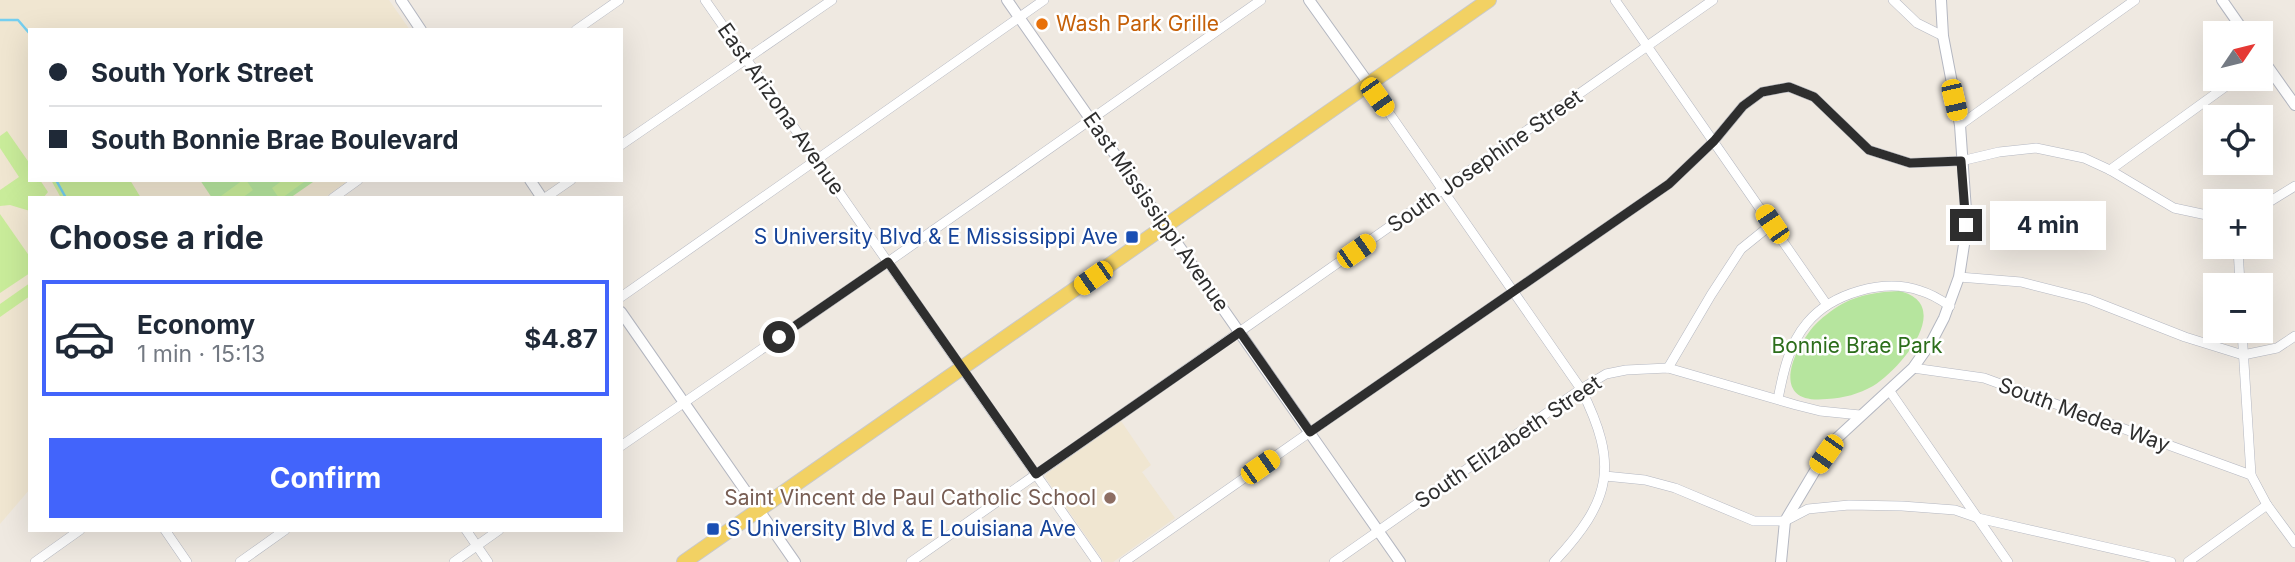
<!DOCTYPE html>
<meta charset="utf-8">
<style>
body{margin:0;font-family:Inter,sans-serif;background:#f6f6f7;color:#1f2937;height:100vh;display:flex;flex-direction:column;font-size:26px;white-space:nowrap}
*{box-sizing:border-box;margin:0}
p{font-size:23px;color:#747a83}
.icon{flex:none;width:38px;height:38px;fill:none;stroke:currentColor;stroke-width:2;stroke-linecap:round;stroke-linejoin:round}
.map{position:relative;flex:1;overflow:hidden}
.details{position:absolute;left:28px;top:196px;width:595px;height:336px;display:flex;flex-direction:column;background:#fff;border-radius:0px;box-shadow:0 7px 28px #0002}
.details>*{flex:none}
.hud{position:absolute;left:28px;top:28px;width:595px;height:154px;border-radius:0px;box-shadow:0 7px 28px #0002;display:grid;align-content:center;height:154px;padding:0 21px;background:#fff}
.needle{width:46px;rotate:55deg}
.controls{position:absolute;left:2203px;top:21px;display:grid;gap:14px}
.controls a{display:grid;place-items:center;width:70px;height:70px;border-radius:0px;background:#fff;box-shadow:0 7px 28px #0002;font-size:35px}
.end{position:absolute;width:32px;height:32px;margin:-16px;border:9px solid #2e2e2e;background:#fff;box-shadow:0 0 0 4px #fff}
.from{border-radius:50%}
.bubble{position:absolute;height:49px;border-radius:0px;background:#fff;box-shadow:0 7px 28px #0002;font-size:23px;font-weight:700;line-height:49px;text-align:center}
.car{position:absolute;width:21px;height:42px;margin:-21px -10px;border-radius:9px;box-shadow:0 0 5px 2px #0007;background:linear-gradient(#f5c518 24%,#345 0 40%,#f5c518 0 76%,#345 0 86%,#f5c518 0)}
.hud b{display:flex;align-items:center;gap:24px;height:66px;font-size:26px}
.hud b+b{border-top:2px solid #e0e1e3}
.hud i{width:18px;height:18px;background:#1f2937}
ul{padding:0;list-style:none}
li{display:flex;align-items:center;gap:21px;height:116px;margin:0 14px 10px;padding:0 7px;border:4px solid transparent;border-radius:0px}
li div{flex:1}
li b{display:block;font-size:26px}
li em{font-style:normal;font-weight:700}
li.on{border-color:#4264fb}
li>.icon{width:63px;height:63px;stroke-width:1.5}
h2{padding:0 21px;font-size:32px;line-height:84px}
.action{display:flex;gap:14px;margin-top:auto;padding:14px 21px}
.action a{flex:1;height:80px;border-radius:0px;background:#4264fb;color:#fff;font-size:28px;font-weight:700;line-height:80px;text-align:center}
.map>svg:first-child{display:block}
.education{fill:#f0e6d1}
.green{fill:#b6e59e}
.pitch{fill:#c9ec9a}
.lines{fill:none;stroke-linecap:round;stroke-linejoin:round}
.stream{stroke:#75cff0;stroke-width:2.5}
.minor-casing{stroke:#b4b7c1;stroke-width:10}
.tertiary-casing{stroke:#b4b7c1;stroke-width:12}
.primary-casing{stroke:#c9c9c9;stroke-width:16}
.minor{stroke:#fff;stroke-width:9}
.tertiary{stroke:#fff;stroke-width:10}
.primary{stroke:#f2d163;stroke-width:14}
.route{stroke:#2e2e2e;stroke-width:9}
.food-dot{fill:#e8710a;stroke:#fff;stroke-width:2.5}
.transit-dot{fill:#1a4fb4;stroke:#fff;stroke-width:2.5}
.education-dot{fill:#8d6e63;stroke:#fff;stroke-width:2.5}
.labels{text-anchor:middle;stroke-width:5;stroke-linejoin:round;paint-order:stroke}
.food-label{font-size:21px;fill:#c56008;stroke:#fff;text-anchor:start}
.street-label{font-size:21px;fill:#2e2e2e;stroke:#fff}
.transit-label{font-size:21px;fill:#164399;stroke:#fff;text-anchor:end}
.park-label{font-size:21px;fill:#2c6e1b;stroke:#fff}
.education-label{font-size:21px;fill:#785e54;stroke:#fff;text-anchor:end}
</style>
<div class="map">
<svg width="2295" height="562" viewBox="0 0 2295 562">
<rect width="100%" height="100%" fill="#efe9e1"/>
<!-- education -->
<g class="education">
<path d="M0,0H389L410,30H30V180H349L324,198H30V489L0,524Z"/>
<path d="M1121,421L1151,465L1142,472L1175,518L1113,562H1104L1045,477L1046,474Z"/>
</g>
<!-- green -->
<g class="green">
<path d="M200,180H312L313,182L290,198H212Z"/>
<path d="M1899,291C1956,304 1900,370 1873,386C1859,394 1844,398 1827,399C1771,405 1790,355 1813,327C1821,318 1832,310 1842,304C1861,294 1878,292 1899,291Z"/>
</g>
<!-- pitch -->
<g class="pitch">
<path d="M7,131L30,164V180H40L48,192L43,198H30V211L10,205L0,206V190L19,177L0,148V136Z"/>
<path d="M51,180H130L141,198H61Z"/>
<path d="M243,180H246L253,190L242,198H222L221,196Z"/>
<path d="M283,180H302L304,182L282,198H279L272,188Z"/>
<path d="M0,214L30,257V273L0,293Z"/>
<path d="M30,283V296L0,317V304Z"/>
</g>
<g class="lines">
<!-- stream -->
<g class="stream">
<path d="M0,20H18L30,34"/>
<path d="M30,135V136"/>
<path d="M56,180L66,198"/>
</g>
<defs>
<g id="minor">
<path d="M705,0L1097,562"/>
<path d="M1615,0L1827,305"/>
<path d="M1893,0L1917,23L1943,36"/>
<path d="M576,30L619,0"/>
<path d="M1369,84L1581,389C1619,465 1612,500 1554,562"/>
<path d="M1960,125L2135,0"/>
<path d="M621,145L832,0"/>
<path d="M2110,170L2236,79"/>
<path d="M333,198L358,180"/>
<path d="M545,198L571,180"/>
<path d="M2261,207L2295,186"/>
<path d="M2238,247L2240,285"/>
<path d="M1959,277L2021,282L2088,299L2185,337L2243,355L2277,348L2295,336"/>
<path d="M621,297L1044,0"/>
<path d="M2242,331L2251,475L2267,505L2295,543"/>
<path d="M1668,368L1711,295L1741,249L1772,224"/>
<path d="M1913,368L1984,378L2251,475"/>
<path d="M1889,390L2008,562"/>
<path d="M1778,399C1783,373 1789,344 1807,323C1832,293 1884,278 1921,291C1932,294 1941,300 1950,306"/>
<path d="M621,446L888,262L1261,0"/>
<path d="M1605,476L1645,480L1675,488L1754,521H1785L1808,509L1849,505L1902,506L1955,510L1978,518L2171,562"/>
<path d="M165,530L187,562"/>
<path d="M466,530L488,562"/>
<path d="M35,562L80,530"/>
<path d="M240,562L285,530"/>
<path d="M454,562L499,530"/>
<path d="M911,562L1713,0"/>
<path d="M1124,562L1310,432L1669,184L1714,141L1743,106L1762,92L1789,87L1814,97L1869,150L1910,163L1961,161L1999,152L2036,148L2084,158L2110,170L2174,208L2216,217"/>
<path d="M1334,562L1581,389L1606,374L1626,370L1668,368L1796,405L1820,411L1860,415"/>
<path d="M2188,562L2267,505"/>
</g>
<g id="tertiary">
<path d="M401,0L421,30"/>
<path d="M1007,0L1400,562"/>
<path d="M1309,0L1369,84"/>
<path d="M2222,0L2245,33"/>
<path d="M2261,57L2295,105"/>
<path d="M530,180L542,198"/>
<path d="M621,312L795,562"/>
<path d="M1781,562L1785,521L1816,469L1836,439L1913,368L1932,341L1944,318L1959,277L1967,225L1960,125L1943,36L1941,0"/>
</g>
<path id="primary" d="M684,562L1489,0"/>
</defs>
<!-- minor casing -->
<use href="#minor" class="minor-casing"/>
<!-- tertiary casing -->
<use href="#tertiary" class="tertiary-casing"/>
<!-- primary casing -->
<use href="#primary" class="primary-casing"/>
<!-- minor -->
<use href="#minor" class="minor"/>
<!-- tertiary -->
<use href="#tertiary" class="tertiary"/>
<!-- primary -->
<use href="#primary" class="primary"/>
</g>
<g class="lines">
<!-- route -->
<path class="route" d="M779,337L888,262L1036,474L1240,332L1310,432L1669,184L1714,141L1743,106L1762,92L1789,87L1814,97L1869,150L1910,163L1961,161L1966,225"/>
</g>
<!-- markers -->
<circle class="food-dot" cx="1042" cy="24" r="7"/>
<g class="transit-dot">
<rect x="1125" y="230" width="14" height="14" rx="3.5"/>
<rect x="706" y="522" width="14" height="14" rx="3.5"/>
</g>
<circle class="education-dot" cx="1110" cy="498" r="7"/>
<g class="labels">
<!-- food labels -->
<g class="food-label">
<text x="1056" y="31">Wash Park Grille</text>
</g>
<!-- street labels -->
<g class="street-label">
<text transform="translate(781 109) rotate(55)" y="7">East Arizona Avenue</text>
<text transform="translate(1485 161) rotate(-35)" y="7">South Josephine Street</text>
<text transform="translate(1156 212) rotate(55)" y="7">East Mississippi Avenue</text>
<text transform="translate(2084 415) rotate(20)" y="7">South Medea Way</text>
<text transform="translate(1508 442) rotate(-34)" y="7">South Elizabeth Street</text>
</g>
<!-- transit labels -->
<g class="transit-label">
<text x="1118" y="244">S University Blvd &amp; E Mississippi Ave</text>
<text x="727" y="536" text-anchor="start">S University Blvd &amp; E Louisiana Ave</text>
</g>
<!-- park labels -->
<g class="park-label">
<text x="1857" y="353">Bonnie Brae Park</text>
</g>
<!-- education labels -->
<g class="education-label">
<text x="1096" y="505">Saint Vincent de Paul Catholic School</text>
</g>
</g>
</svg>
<div class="controls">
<a><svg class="needle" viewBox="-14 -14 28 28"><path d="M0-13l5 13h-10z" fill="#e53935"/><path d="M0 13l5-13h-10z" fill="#747a83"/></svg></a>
<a><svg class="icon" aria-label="locate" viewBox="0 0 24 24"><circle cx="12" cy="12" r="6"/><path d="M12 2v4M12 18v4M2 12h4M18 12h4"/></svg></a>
<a>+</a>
<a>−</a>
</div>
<i class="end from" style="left:779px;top:337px"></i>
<i class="end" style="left:1966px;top:225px"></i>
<div class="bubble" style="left:1990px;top:201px;width:116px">4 min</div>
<i class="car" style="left:1377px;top:97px;rotate:145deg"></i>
<i class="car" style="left:1954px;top:100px;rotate:167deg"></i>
<i class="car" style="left:1772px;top:224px;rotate:326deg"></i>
<i class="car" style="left:1356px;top:251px;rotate:55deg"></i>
<i class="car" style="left:1093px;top:278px;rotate:235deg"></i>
<i class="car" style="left:1826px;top:454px;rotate:215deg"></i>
<i class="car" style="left:1260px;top:467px;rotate:55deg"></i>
<div class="hud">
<b><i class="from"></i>South York Street</b>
<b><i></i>South Bonnie Brae Boulevard</b>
</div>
<section class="details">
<h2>Choose a ride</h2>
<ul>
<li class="on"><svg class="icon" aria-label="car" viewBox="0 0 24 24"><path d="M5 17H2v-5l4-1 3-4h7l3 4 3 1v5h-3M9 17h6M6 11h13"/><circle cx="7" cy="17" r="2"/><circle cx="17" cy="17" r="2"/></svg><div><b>Economy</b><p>1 min · 15:13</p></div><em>$4.87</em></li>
</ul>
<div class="action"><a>Confirm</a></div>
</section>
</div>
